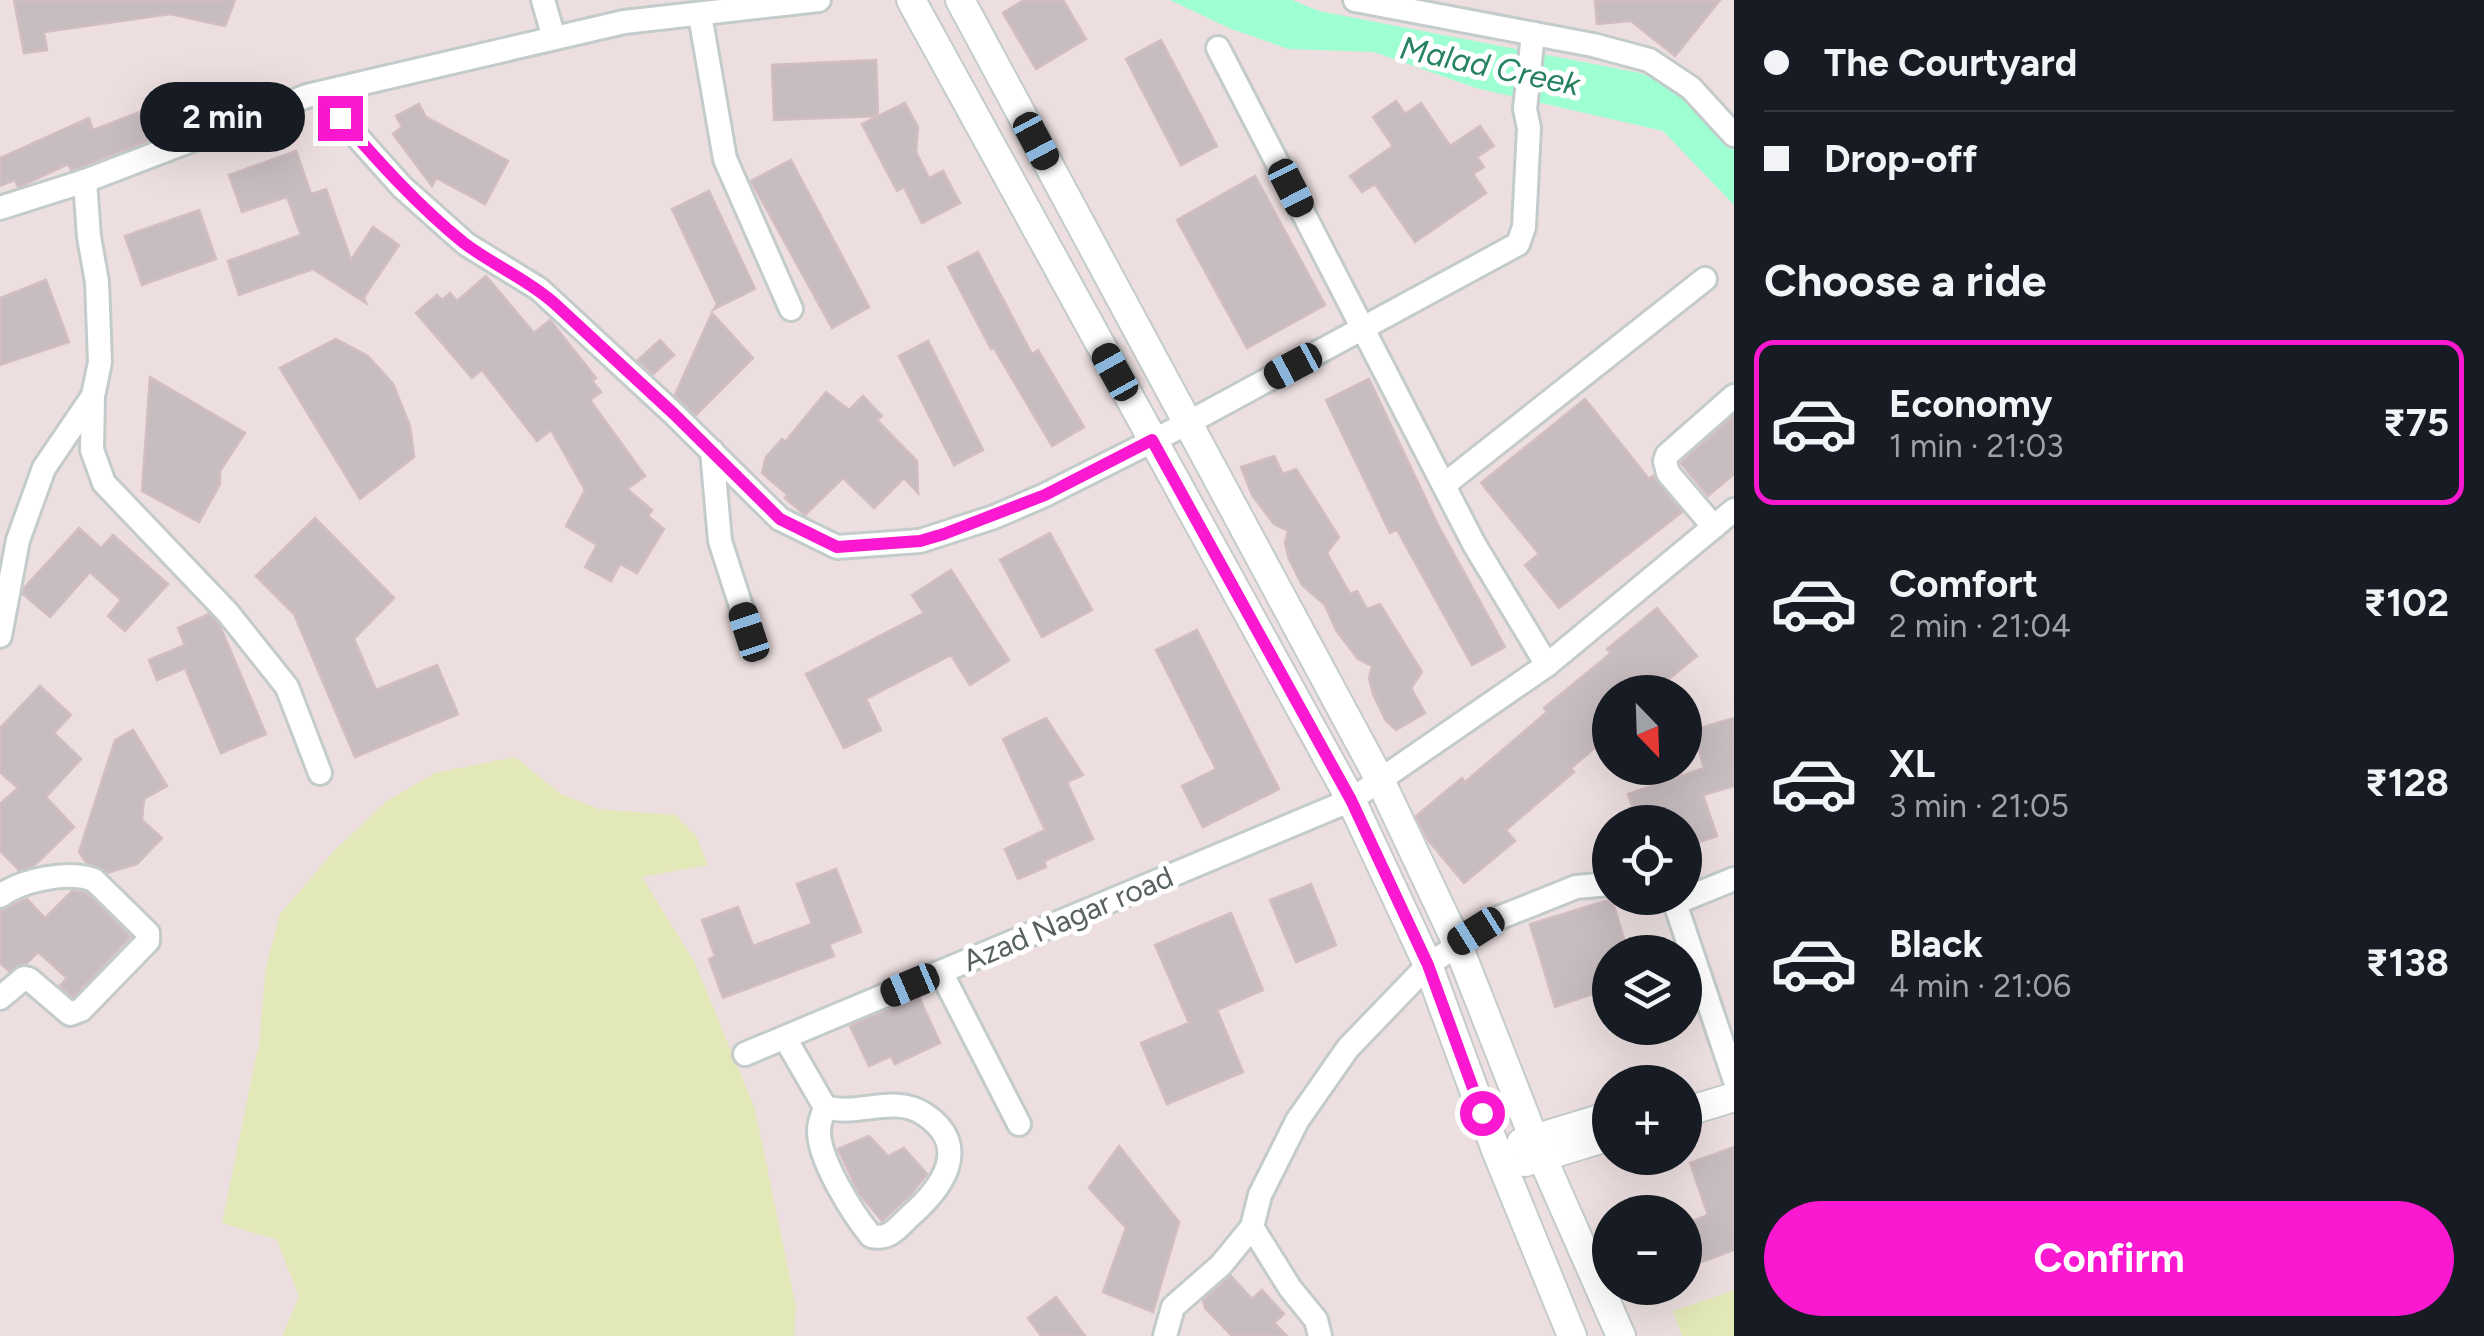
<!DOCTYPE html>
<meta charset="utf-8">
<style>
body{margin:0;font-family:Figtree,sans-serif;background:#242831;color:#f1f3f6;height:100vh;display:flex;flex-direction:column;font-size:38px;white-space:nowrap}
*{box-sizing:border-box;margin:0}
p{font-size:32px;color:#9ea1a6}
.icon{flex:none;width:55px;height:55px;fill:none;stroke:currentColor;stroke-width:2;stroke-linecap:round;stroke-linejoin:round}
.map{position:relative;flex:1;overflow:hidden}
.drawer{display:flex;flex-direction:column;background:#171b24;width:750px}
.drawer>*{flex:none}
.hud{display:grid;align-content:center;height:220px;padding:0 30px;background:#171b24}
.needle{width:65px;rotate:157deg}
.buttons{position:absolute;left:1592px;top:675px;display:grid;gap:20px}
.buttons a{display:grid;place-items:center;width:110px;height:110px;border-radius:50%;background:#171b24;box-shadow:0 10px 40px #0002;font-size:50px}
.end{position:absolute;width:45px;height:45px;margin:-22px;border:12px solid #fa18d0;background:#fff;box-shadow:0 0 0 5px #fff}
.from{border-radius:50%}
.bubble{position:absolute;height:70px;border-radius:35px;background:#171b24;box-shadow:0 10px 40px #0002;font-size:32px;font-weight:700;line-height:70px;text-align:center}
.car{position:absolute;width:30px;height:60px;margin:-30px -15px;border-radius:12px;box-shadow:0 0 8px 2px #0007;background:linear-gradient(#222 24%,#8ab4d8 0 40%,#222 0 76%,#8ab4d8 0 86%,#222 0)}
.hud b{display:flex;align-items:center;gap:35px;height:95px;font-size:38px}
.hud b+b{border-top:2px solid #363941}
.hud i{width:25px;height:25px;background:#f1f3f6}
ul{padding:0;list-style:none}
li{display:flex;align-items:center;gap:30px;height:165px;margin:0 20px 15px;padding:0 10px;border:5px solid transparent;border-radius:20px}
li div{flex:1}
li b{display:block;font-size:38px}
li em{font-style:normal;font-weight:700}
li.on{border-color:#fa18d0}
li>.icon{width:90px;height:90px;stroke-width:1.5}
h2{padding:0 30px;font-size:45px;line-height:120px}
.primary-button{display:flex;gap:20px;margin-top:auto;padding:20px 30px}
.primary-button a{flex:1;height:115px;border-radius:60px;background:#fa18d0;color:#fff;font-size:40px;font-weight:700;line-height:115px;text-align:center}
main{display:flex;flex:1;min-height:0}
.map>svg:first-child{display:block}
.green{fill:#e3e8b8}
.water{fill:#9dffd2}
.building{fill:#c7bcbf;stroke:#d2bdc1;stroke-width:2.5}
.lines{fill:none;stroke-linecap:round;stroke-linejoin:round}
.minor-casing{stroke:#c3ccca;stroke-width:28}
.tertiary-casing{stroke:#c3ccca;stroke-width:32}
.minor{stroke:#fff;stroke-width:22}
.tertiary{stroke:#fff;stroke-width:28}
.route{stroke:#fa18d0;stroke-width:12}
.labels{text-anchor:middle;stroke-width:10;stroke-linejoin:round;paint-order:stroke}
.street-label{font-size:30px;fill:#58625f;stroke:#fff}
.water-label{font-size:32px;font-style:italic;fill:#26825f;stroke:#fff}
</style>
<main>
<div class="map">
<svg width="1734" height="1336" viewBox="0 0 1734 1336">
<rect width="100%" height="100%" fill="#eddfe0"/>
<!-- green -->
<g class="green">
<path d="M515,757L561,794L598,809L675,815L696,836L708,865L642,877L695,963L755,1109L796,1307L794,1336H282L299,1297L277,1240L222,1223L259,1043L266,967L280,914L334,851L387,801L435,773Z"/>
<path d="M1734,1290V1336H1682L1673,1311Z"/>
</g>
<!-- water -->
<path class="water" d="M1170,0H1292L1319,11L1640,73L1680,90L1734,149V205L1663,131L1476,88L1374,52L1288,49L1229,28Z"/>
<!-- building -->
<g class="building">
<path d="M14,0H235L225,26L170,14L44,32L47,50L24,53Z"/>
<path d="M1024,0H1063L1086,39L1036,69L1003,13Z"/>
<path d="M1595,0H1720L1675,56L1631,21L1597,24Z"/>
<path d="M1161,40L1217,146L1181,165L1126,59Z"/>
<path d="M876,60L878,116L774,120L772,65Z"/>
<path d="M1396,101L1405,114L1421,103L1450,146L1480,126L1494,146L1477,157L1484,167L1473,174L1486,193L1415,242L1375,184L1362,192L1350,176L1393,146L1373,117Z"/>
<path d="M163,103L167,112L187,105L194,123L80,167L71,170L68,164L23,185L18,187L15,180L0,186V158L89,118L93,130Z"/>
<path d="M905,103L918,127L916,152L929,178L943,171L960,203L922,223L904,187L897,191L862,124Z"/>
<path d="M419,104L426,117L508,161L485,204L436,178L432,186L393,134L402,127L396,116Z"/>
<path d="M296,151L311,194L326,189L351,260L373,227L399,245L364,297L366,303L313,269L239,295L228,261L301,235L287,197L242,212L229,175Z"/>
<path d="M791,160L869,307L832,328L751,181Z"/>
<path d="M1255,176L1325,305L1247,348L1177,220Z"/>
<path d="M709,191L755,289L714,309L717,304L672,209Z"/>
<path d="M199,210L216,259L142,285L125,236Z"/>
<path d="M978,252L1032,354L1038,350L1084,427L1052,446L994,348L991,349L948,267Z"/>
<path d="M486,276L534,333L550,320L596,378L592,381L601,392L590,400L645,476L627,489L652,510L648,516L664,529L637,573L620,564L611,581L585,567L597,545L566,526L585,490L551,430L537,441L482,370L472,378L416,313L437,295L442,300L450,293L457,301Z"/>
<path d="M46,280L69,342L0,365V298Z"/>
<path d="M712,313L753,358L696,415L675,395Z"/>
<path d="M336,339L368,356L393,384L410,426L414,457L360,499L280,368Z"/>
<path d="M660,340L674,355L653,374L638,360Z"/>
<path d="M928,341L983,450L954,465L899,356Z"/>
<path d="M150,377L245,433L220,471V484L199,522L142,491Z"/>
<path d="M1369,379L1438,525L1505,647L1472,665L1397,530L1390,533L1326,400Z"/>
<path d="M826,392L849,410L863,396L882,416L877,420L917,461L918,493L904,478L874,508L843,478L805,515L785,498L788,495L762,473L766,457L782,439L785,442Z"/>
<path d="M1585,399L1649,479L1653,476L1682,512L1559,608L1525,565L1539,554L1481,483Z"/>
<path d="M1734,416V474L1708,496L1681,463Z"/>
<path d="M1274,456L1283,474L1296,469L1339,537L1327,553L1350,594L1357,591L1367,609L1380,604L1422,672L1411,688L1425,713L1396,730L1386,721L1373,694L1369,678L1372,666L1358,659L1336,630L1325,605L1302,585L1289,559L1285,543L1288,531L1274,524L1252,495L1241,467Z"/>
<path d="M315,518L394,598L354,639L376,690L437,665L458,714L355,757L294,614L256,576Z"/>
<path d="M79,528L101,548L113,535L168,584L125,631L108,616L121,600L90,572L50,617L23,594L24,588Z"/>
<path d="M1050,533L1092,610L1042,637L1000,560Z"/>
<path d="M951,570L1009,660L970,685L951,655L866,699L881,730L844,748L806,674L924,613L912,595Z"/>
<path d="M1657,608L1697,656L1653,692H1610V735L1571,768L1574,772L1506,830L1515,841L1464,883L1428,840L1416,816L1462,778L1465,782L1547,712L1544,708L1611,653L1607,649Z"/>
<path d="M209,614L220,626L266,734L221,753L185,668L157,680L149,660L185,645L178,628Z"/>
<path d="M1197,630L1279,789L1203,827L1182,786L1216,769L1156,650Z"/>
<path d="M40,686L71,715L54,733L81,759L46,797L74,827L34,866L19,870L0,851V804L18,788L0,772V728Z"/>
<path d="M1046,718L1083,775L1067,782L1093,839L1044,861L1046,867L1018,879L1005,849L1045,830L1003,739Z"/>
<path d="M1734,718V786L1703,795L1717,836L1685,847V822H1638L1628,794L1704,768L1693,730Z"/>
<path d="M133,730L167,786L144,799L142,820L162,838L137,864L108,873L86,862L79,852L115,740Z"/>
<path d="M836,869L861,932L829,944L834,956L723,998L709,959L715,956L702,920L738,907L753,946L812,924L797,884Z"/>
<path d="M1311,884L1336,945L1296,962L1270,900Z"/>
<path d="M72,891L86,893L130,937L73,997L60,986L67,978L38,952L27,963L9,971L0,963V911L27,899L45,918Z"/>
<path d="M1612,899L1628,952H1610V988L1555,1007L1530,924Z"/>
<path d="M1231,913L1263,990L1217,1010L1243,1072L1167,1104L1141,1043L1189,1023L1155,945Z"/>
<path d="M919,997L940,1043L895,1064L891,1056L869,1066L850,1026Z"/>
<path d="M869,1136L888,1156L904,1148L927,1174L911,1194L882,1221L859,1193L838,1149Z"/>
<path d="M1119,1146L1179,1222L1153,1312L1103,1292L1126,1228L1089,1188Z"/>
<path d="M1734,1147V1250L1685,1268V1224L1708,1215L1690,1163Z"/>
<path d="M1231,1276L1252,1299L1262,1290L1284,1314L1274,1323L1287,1336H1232L1205,1308L1203,1300Z"/>
<path d="M1056,1297L1085,1336H1041L1028,1318Z"/>
</g>
<g class="lines">
<defs>
<g id="minor">
<path d="M543,0L554,38"/>
<path d="M1355,0L1593,45L1649,60L1691,88L1734,135"/>
<path d="M700,15L725,159L791,309"/>
<path d="M1218,48L1474,544L1547,665"/>
<path d="M319,94L402,187L466,244L539,289L674,414L780,519L837,547L920,541L994,517L1045,495L1186,424L1518,244L1524,227L1529,128L1525,109L1533,34"/>
<path d="M85,181L89,237L97,282L100,362L93,396L92,450L104,483L228,613L287,687L320,773"/>
<path d="M0,208L85,181L307,96L624,22L819,0"/>
<path d="M712,451L720,541L749,631"/>
<path d="M1444,485L1705,279"/>
<path d="M1714,527L1668,473L1665,461L1667,455L1734,396"/>
<path d="M0,636L18,540L44,468L93,396"/>
<path d="M0,896C22,880 68,870 94,880L148,933V941L81,1010L70,1014L29,979L24,978L0,998"/>
<path d="M941,972L1019,1124"/>
<path d="M785,1038L825,1107C857,1117 894,1094 924,1114C973,1146 942,1188 910,1216C897,1228 890,1240 871,1236C853,1214 818,1159 819,1130C819,1122 823,1114 825,1107"/>
<path d="M745,1054L1351,800L1547,665L1734,510"/>
<path d="M1734,1078L1675,903L1734,879"/>
<path d="M1252,1227L1290,1288L1316,1320L1320,1336"/>
<path d="M1165,1336L1173,1307L1221,1265L1252,1227L1260,1195L1297,1121L1348,1048L1428,965L1496,919L1576,887L1610,884"/>
</g>
<g id="tertiary">
<path d="M911,0L1351,800L1428,965L1496,1150L1572,1336"/>
<path d="M960,0L1380,780L1457,943L1534,1139L1621,1336"/>
<path d="M1685,1112L1734,1097"/>
<path d="M1521,1143L1610,1116"/>
<path d="M1525,1162L1610,1136"/>
</g>
</defs>
<!-- minor casing -->
<use href="#minor" class="minor-casing"/>
<!-- tertiary casing -->
<use href="#tertiary" class="tertiary-casing"/>
<!-- minor -->
<use href="#minor" class="minor"/>
<!-- tertiary -->
<use href="#tertiary" class="tertiary"/>
</g>
<g class="lines">
<!-- route -->
<path class="route" d="M340,118C379,162 418,206 464,243C493,265 527,279 554,303L674,414L780,519L837,547L920,541L944,534L1045,495L1152,440L1351,800L1428,965L1482,1113"/>
</g>
<g class="labels">
<!-- street labels -->
<g class="street-label">
<text transform="translate(1068 919) rotate(-23)" y="10">Azad Nagar road</text>
</g>
<!-- water labels -->
<g class="water-label">
<text transform="translate(1490 66) rotate(12)" y="11">Malad Creek</text>
</g>
</g>
</svg>
<div class="buttons">
<a><svg class="needle" viewBox="-14 -14 28 28"><path d="M0-13l5 13h-10z" fill="#e53935"/><path d="M0 13l5-13h-10z" fill="#9ea1a6"/></svg></a>
<a><svg class="icon" aria-label="locate" viewBox="0 0 24 24"><circle cx="12" cy="12" r="6"/><path d="M12 2v4M12 18v4M2 12h4M18 12h4"/></svg></a>
<a><svg class="icon" aria-label="layers" viewBox="0 0 24 24"><path d="M12 4l9 5-9 5-9-5zM3 14l9 5 9-5"/></svg></a>
<a>+</a>
<a>−</a>
</div>
<i class="end from" style="left:1482px;top:1113px"></i>
<i class="end" style="left:340px;top:118px"></i>
<div class="bubble" style="left:140px;top:82px;width:165px">2 min</div>
<i class="car" style="left:1036px;top:141px;rotate:152deg"></i>
<i class="car" style="left:1291px;top:188px;rotate:153deg"></i>
<i class="car" style="left:1293px;top:366px;rotate:242deg"></i>
<i class="car" style="left:1115px;top:372px;rotate:331deg"></i>
<i class="car" style="left:749px;top:632px;rotate:342deg"></i>
<i class="car" style="left:1476px;top:931px;rotate:238deg"></i>
<i class="car" style="left:910px;top:985px;rotate:247deg"></i>
</div>
<section class="drawer">
<div class="hud">
<b><i class="from"></i>The Courtyard</b>
<b><i></i>Drop-off</b>
</div>
<h2>Choose a ride</h2>
<ul>
<li class="on"><svg class="icon" aria-label="car" viewBox="0 0 24 24"><path d="M5 17H2v-5l4-1 3-4h7l3 4 3 1v5h-3M9 17h6M6 11h13"/><circle cx="7" cy="17" r="2"/><circle cx="17" cy="17" r="2"/></svg><div><b>Economy</b><p>1 min · 21:03</p></div><em>₹75</em></li>
<li><svg class="icon" aria-label="car" viewBox="0 0 24 24"><path d="M5 17H2v-5l4-1 3-4h7l3 4 3 1v5h-3M9 17h6M6 11h13"/><circle cx="7" cy="17" r="2"/><circle cx="17" cy="17" r="2"/></svg><div><b>Comfort</b><p>2 min · 21:04</p></div><em>₹102</em></li>
<li><svg class="icon" aria-label="car" viewBox="0 0 24 24"><path d="M5 17H2v-5l4-1 3-4h7l3 4 3 1v5h-3M9 17h6M6 11h13"/><circle cx="7" cy="17" r="2"/><circle cx="17" cy="17" r="2"/></svg><div><b>XL</b><p>3 min · 21:05</p></div><em>₹128</em></li>
<li><svg class="icon" aria-label="car" viewBox="0 0 24 24"><path d="M5 17H2v-5l4-1 3-4h7l3 4 3 1v5h-3M9 17h6M6 11h13"/><circle cx="7" cy="17" r="2"/><circle cx="17" cy="17" r="2"/></svg><div><b>Black</b><p>4 min · 21:06</p></div><em>₹138</em></li>
</ul>
<div class="primary-button"><a>Confirm</a></div>
</section>
</main>
